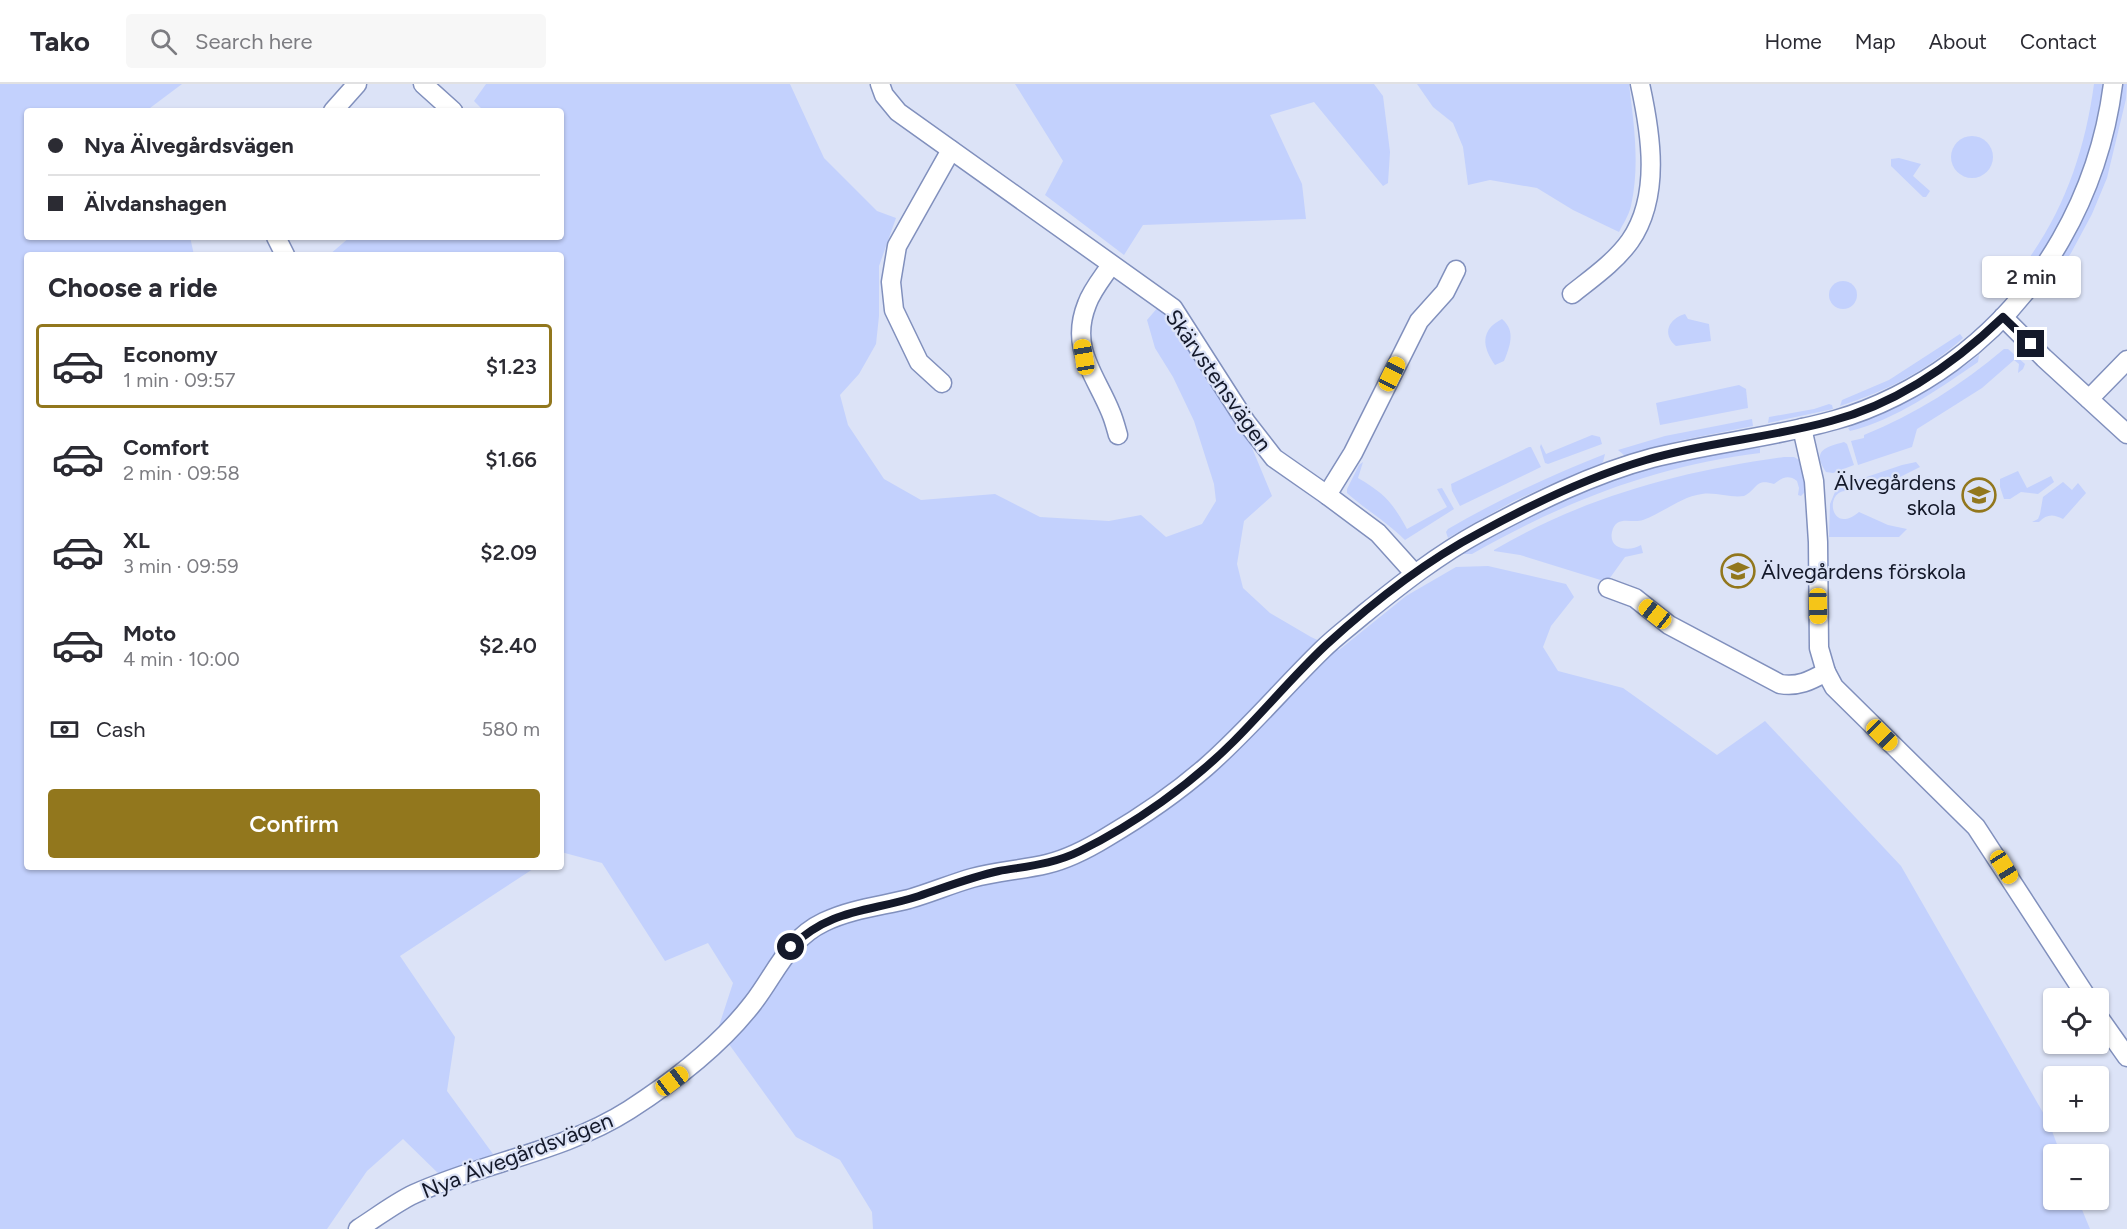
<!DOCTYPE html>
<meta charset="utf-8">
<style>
body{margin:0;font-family:Figtree,sans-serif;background:#f7f7f7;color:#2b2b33;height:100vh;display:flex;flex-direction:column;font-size:22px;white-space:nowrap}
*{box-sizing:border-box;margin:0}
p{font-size:20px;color:#7c7c81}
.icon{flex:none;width:33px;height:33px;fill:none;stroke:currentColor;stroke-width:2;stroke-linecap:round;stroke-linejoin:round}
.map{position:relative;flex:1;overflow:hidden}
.drawer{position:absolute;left:24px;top:168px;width:540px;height:618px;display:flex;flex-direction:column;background:#fff;border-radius:6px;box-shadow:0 2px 4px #0004}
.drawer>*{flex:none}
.top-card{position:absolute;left:24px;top:24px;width:540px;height:132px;border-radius:6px;box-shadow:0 2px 4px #0004;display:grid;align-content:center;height:132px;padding:0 24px;background:#fff}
.controls{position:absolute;left:2043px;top:904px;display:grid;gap:12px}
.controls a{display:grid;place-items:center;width:66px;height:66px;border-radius:6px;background:#fff;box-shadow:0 2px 4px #0004;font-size:30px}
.end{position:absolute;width:27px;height:27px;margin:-14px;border:8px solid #14192a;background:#fff;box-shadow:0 0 0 3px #fff}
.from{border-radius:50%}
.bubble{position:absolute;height:42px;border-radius:6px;background:#fff;box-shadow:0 2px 4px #0004;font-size:20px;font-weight:600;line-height:42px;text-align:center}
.car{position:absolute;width:18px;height:36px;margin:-18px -9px;border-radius:8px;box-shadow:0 0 4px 2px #0007;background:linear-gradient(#f5c518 24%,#345 0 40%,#f5c518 0 76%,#345 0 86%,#f5c518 0)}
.top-card b{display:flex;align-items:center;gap:21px;height:57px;font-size:22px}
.top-card b+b{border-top:2px solid #e1e1e2}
.top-card i{width:15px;height:15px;background:#2b2b33}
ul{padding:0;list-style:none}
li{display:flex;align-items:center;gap:18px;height:84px;margin:0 12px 9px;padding:0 12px;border:3px solid transparent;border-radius:6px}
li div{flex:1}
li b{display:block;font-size:22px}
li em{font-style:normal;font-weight:600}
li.on{border-color:#92771d}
li>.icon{width:54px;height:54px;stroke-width:1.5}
h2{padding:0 24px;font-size:27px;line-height:72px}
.pay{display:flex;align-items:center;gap:15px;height:66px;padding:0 24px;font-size:22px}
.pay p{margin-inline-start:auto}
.cta{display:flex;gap:12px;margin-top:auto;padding:12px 24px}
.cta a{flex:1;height:69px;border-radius:6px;background:#92771d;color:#fff;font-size:24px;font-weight:600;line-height:69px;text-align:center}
header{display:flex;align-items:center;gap:36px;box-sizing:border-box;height:84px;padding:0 30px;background:#fff;border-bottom:2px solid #e1e1e2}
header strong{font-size:28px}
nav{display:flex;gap:33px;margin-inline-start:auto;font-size:21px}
.search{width:420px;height:54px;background:#f7f7f7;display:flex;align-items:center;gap:15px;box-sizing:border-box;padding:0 21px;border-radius:6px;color:#7c7c81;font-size:22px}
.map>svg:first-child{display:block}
.green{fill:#c3d1fd}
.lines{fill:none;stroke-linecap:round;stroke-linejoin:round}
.minor-casing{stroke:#8190bd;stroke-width:21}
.minor{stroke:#fff;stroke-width:18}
.route{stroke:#14192a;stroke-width:8}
.labels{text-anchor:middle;stroke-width:4.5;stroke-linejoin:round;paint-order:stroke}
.street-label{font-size:22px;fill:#14192a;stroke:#dce3f7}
.poi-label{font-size:22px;fill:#14192a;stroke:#dce3f7;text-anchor:end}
</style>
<header>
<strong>Tako</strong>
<div class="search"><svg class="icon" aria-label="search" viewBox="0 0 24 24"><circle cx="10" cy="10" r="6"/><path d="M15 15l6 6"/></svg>Search here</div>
<nav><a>Home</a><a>Map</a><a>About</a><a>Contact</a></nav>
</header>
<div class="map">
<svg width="2127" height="1145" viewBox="0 0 2127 1145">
<rect width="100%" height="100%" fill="#dce3f7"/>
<!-- green -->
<g class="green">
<path d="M0,0H182L146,27H27V153H190L194,171H27V783H536L400,872L455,953L447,1007L493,1070L441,1092L403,1055L367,1087L327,1145H0Z"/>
<path d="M486,0H790L824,74L877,127L896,134L879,182V232L876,260L859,290L840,311L848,341L884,395L921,416L995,410L1040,433L1109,437L1141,431L1166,453L1202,440L1216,417L1214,400L1194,337L1173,293L1155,264L1147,236L1159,222L1175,244L1250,359L1272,412L1244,437L1237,480L1243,504L1270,529L1311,553L1339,566L1406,512L1456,483L1488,482L1566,500L1574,513L1551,542L1543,563L1558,587L1623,604L1717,671L1765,637L1901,782L2049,1039L2061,1071H2054V1116H2078L2090,1145H873L872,1128L840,1076L796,1053L718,945L733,899L708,859L665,877L602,779L561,768V171H329L350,153H561V27H484L474,17Z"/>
<path d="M1015,0H1374L1383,12L1390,68L1388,99L1383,102L1314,18L1270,31L1302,100L1306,135L1143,141L1124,171L1045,111L1063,77Z"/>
<path d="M1417,0H1629C1634,41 1640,81 1631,122C1629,131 1623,140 1619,148L1573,126L1537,104L1490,96L1468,101L1463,63L1453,39L1433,23Z"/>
<path d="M2094,0H2103C2094,56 2079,115 2046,162C2039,172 2030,182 2023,192L2020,186C2063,132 2085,67 2094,0Z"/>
<path d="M2122,0H2127L2126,15L2107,94L2092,130L2071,169L2045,207L2042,208L2041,206C2082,139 2113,80 2122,0Z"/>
<circle cx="1972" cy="73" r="21"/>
<path d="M1899,74L1921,80L1913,92L1930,107L1926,113H1923L1891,82V75Z"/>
<circle cx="1843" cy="211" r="14"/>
<path d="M1685,230L1688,235L1709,240L1711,257L1676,262C1662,250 1668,235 1685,230Z"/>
<path d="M1502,235C1516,247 1510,262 1504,277L1495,281C1482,263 1480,246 1502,235Z"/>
<path d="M1960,250L1963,254C1925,288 1888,306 1840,322L1842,316L1889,296Z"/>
<path d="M2004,265H2008L2025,280L2023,285L2018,289L2019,280L2014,276L1982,304L1917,345L1912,363L1858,381L1851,357L1864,354V351C1916,330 1961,301 2004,265Z"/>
<path d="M1979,271L1978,278C1940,304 1896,336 1850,347L1848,344C1893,322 1939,303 1979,271Z"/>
<path d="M1739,301L1746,305L1748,324L1660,341L1656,319Z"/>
<path d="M1829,320L1832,321L1833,325L1768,339L1769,333L1814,325Z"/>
<path d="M1752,335L1753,342L1678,357L1632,371H1624L1618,366L1665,352Z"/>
<path d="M1592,351L1600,353L1602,360L1548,380L1545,379L1540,363L1541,360L1546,370Z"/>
<path d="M1844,358L1847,360L1854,381L1833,389L1826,388C1811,366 1826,363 1844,358Z"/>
<path d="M1529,363H1531L1541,383L1460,422L1452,407L1451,400Z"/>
<path d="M1760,364V369C1657,381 1561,419 1472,470H1459C1535,423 1621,385 1709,369C1726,367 1743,366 1760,364Z"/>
<path d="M1605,370L1603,378L1600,381L1549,401L1512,418L1448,454L1446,448L1448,445C1498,416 1551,391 1605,370Z"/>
<path d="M1784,373H1794L1801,377L1809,404L1801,412L1798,411L1799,404L1797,397C1788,390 1782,394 1774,400C1755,394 1758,405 1744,412C1730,414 1717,408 1702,410C1680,413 1663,429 1643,436C1632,440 1616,430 1612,448C1608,466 1630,468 1641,461L1643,469L1625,473L1607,498L1520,471L1494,467V466C1584,413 1681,387 1784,373Z"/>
<path d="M1363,378L1358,394C1385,410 1392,418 1407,445L1447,423L1437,405L1442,404L1454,425L1405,456C1387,438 1366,426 1347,409V405L1359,381Z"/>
<path d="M1916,378L1920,383L1888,399L1874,397L1865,399L1852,408C1823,399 1828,454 1859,428L1888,441L1907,445L1899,453H1829L1830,420L1837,403L1902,381Z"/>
<path d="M2018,387L2027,404L2051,392L2054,398L2038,410L2021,408L2010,415H2004L2000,403V395Z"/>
<path d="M2063,398L2072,406L2078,399L2086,409L2063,435C2053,430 2047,430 2039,438H2032L2038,435L2040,430L2043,413Z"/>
</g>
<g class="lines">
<defs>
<g id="minor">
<path d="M423,0L453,27"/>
<path d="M880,0L884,11L898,28L1173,224L1246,338L1274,374L1327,411L1378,449L1414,489"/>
<path d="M333,27L357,0"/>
<path d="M276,153L285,171"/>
<path d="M1111,181C1103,193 1092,206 1087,220C1069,265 1096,291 1111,329C1114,336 1116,344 1118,351"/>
<path d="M1572,210C1592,194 1615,178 1630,157C1661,112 1651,50 1640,0"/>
<path d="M2003,233L2044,274L2127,350"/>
<path d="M942,299L919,278L894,226L891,198L897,162L951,66"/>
<path d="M2089,315L2127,276"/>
<path d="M1802,344L1814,397L1818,458L1819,564L1826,588L1834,603L1976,743L2088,915"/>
<path d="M1327,411L1353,369L1419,237L1445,208L1456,186"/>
<path d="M1608,504L1635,514L1669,541L1780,600C1798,603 1810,597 1826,588"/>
<path d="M2098,932L2127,973"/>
<path d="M358,1145C377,1133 395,1119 414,1110C484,1078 563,1068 629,1026C674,997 720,962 753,919C776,889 788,855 824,838C851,825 881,822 909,815C930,809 951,800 972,794C997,787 1022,786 1047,780C1068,775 1089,764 1107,753C1141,733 1176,709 1206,683C1247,647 1283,604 1322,566C1335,553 1350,542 1364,530C1401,500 1438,471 1480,448C1534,419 1592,390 1652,374C1712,359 1775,353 1835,336C1875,325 1918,303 1952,278C2042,212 2099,110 2113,0"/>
</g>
</defs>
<!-- minor casing -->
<use href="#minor" class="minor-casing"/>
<!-- minor -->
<use href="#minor" class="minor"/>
</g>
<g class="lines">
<!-- route -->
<path class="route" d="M791,863C831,824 870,828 919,812C946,803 971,793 999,787C1028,782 1054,780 1080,767C1135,740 1191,700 1234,657C1265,626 1294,591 1326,561C1372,519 1424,478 1479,449C1532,420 1588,393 1646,376C1706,358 1770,354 1831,337C1897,320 1955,279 2003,233L2031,260"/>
</g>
<!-- icons -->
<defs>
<symbol id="school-ring" viewBox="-11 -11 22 22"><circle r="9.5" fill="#dce3f7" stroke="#92771d" stroke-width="1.5"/><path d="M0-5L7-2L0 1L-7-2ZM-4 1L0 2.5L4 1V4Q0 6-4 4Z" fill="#92771d"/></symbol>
</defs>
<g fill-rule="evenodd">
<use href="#school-ring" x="1960" y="392" width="38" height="38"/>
<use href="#school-ring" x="1719" y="468" width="38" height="38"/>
</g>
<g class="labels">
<!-- street labels -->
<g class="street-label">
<text transform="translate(1219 296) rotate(55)" y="8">Skärvstensvägen</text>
<text transform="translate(517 1071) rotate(-21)" y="8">Nya Älvegårdsvägen</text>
</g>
<!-- poi labels -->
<g class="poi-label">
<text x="1956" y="406">Älvegårdens<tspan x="1956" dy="25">skola</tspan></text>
<text x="1761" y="495" text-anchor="start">Älvegårdens förskola</text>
</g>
</g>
</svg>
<div class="controls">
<a><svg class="icon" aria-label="locate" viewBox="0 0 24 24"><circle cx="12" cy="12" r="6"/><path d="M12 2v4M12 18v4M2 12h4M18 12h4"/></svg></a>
<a>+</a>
<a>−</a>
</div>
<i class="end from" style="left:791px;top:863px"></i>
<i class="end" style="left:2031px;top:260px"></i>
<div class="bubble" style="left:1982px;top:172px;width:99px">2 min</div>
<i class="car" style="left:1084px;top:273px;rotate:351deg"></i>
<i class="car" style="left:1392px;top:290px;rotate:26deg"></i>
<i class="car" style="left:1818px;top:522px;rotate:179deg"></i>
<i class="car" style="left:1655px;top:530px;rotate:308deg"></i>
<i class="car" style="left:1882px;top:651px;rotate:135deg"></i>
<i class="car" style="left:2004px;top:783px;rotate:148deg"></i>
<i class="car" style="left:672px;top:997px;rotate:53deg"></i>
<div class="top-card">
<b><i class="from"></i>Nya Älvegårdsvägen</b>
<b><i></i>Älvdanshagen</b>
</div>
<section class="drawer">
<h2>Choose a ride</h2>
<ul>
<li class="on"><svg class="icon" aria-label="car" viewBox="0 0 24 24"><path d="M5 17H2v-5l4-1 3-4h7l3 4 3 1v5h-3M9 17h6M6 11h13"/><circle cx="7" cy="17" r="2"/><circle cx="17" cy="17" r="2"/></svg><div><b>Economy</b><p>1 min · 09:57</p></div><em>$1.23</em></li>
<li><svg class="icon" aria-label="car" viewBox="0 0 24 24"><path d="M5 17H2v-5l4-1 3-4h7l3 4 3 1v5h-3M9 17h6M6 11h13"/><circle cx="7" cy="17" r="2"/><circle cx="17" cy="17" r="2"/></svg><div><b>Comfort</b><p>2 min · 09:58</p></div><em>$1.66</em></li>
<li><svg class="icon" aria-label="car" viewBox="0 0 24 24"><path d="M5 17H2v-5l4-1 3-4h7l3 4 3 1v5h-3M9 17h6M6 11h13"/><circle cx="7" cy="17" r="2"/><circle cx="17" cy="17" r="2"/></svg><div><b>XL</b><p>3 min · 09:59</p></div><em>$2.09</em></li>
<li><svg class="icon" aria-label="car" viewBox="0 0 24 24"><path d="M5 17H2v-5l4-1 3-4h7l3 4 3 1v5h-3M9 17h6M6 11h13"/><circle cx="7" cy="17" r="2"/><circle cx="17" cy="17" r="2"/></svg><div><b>Moto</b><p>4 min · 10:00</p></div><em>$2.40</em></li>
</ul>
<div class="pay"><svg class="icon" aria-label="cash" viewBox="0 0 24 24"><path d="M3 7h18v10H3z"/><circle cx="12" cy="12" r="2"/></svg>Cash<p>580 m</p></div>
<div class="cta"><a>Confirm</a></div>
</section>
</div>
